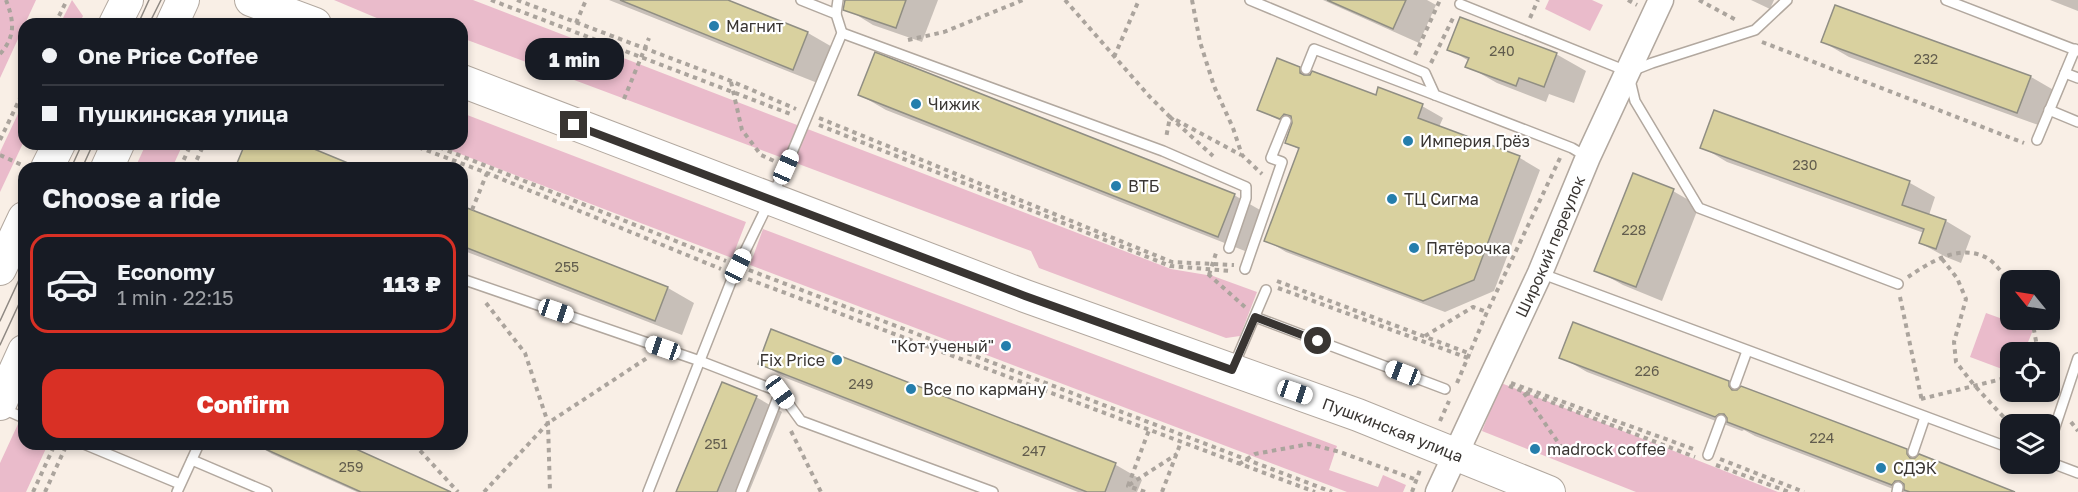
<!DOCTYPE html>
<meta charset="utf-8">
<style>
body{margin:0;font-family:"Golos Text",sans-serif;background:#242831;color:#f1f3f6;height:100vh;display:flex;flex-direction:column;font-size:22px;white-space:nowrap}
*{box-sizing:border-box;margin:0}
p{font-size:20px;color:#9ea1a6}
.icon{flex:none;width:33px;height:33px;fill:none;stroke:currentColor;stroke-width:2;stroke-linecap:round;stroke-linejoin:round}
.map{position:relative;flex:1;overflow:hidden}
.drawer{position:absolute;left:18px;top:162px;width:450px;height:288px;display:flex;flex-direction:column;background:#171b24;border-radius:18px;box-shadow:0 3px 9px #0003}
.drawer>*{flex:none}
.banner{position:absolute;left:18px;top:18px;width:450px;height:132px;border-radius:18px;box-shadow:0 3px 9px #0003;display:grid;align-content:center;height:132px;padding:0 24px;background:#171b24}
.needle{width:39px;rotate:300deg}
.buttons{position:absolute;left:2000px;top:270px;display:grid;gap:12px}
.buttons a{display:grid;place-items:center;width:60px;height:60px;border-radius:12px;background:#171b24;box-shadow:0 3px 9px #0003;font-size:30px}
.end{position:absolute;width:27px;height:27px;margin:-14px;border:8px solid #393532;background:#fff;box-shadow:0 0 0 3px #fff}
.from{border-radius:50%}
.bubble{position:absolute;height:42px;border-radius:18px;background:#171b24;box-shadow:0 3px 9px #0003;font-size:20px;font-weight:800;line-height:42px;text-align:center}
.car{position:absolute;width:18px;height:36px;margin:-18px -9px;border-radius:8px;box-shadow:0 0 4px 2px #0007;background:linear-gradient(#fff 24%,#345 0 40%,#fff 0 76%,#345 0 86%,#fff 0)}
.banner b{display:flex;align-items:center;gap:21px;height:57px;font-size:22px}
.banner b+b{border-top:2px solid #363941}
.banner i{width:15px;height:15px;background:#f1f3f6}
ul{padding:0;list-style:none}
li{display:flex;align-items:center;gap:18px;height:99px;margin:0 12px 9px;padding:0 12px;border:3px solid #363941;border-radius:18px}
li div{flex:1}
li b{display:block;font-size:22px}
li em{font-style:normal;font-weight:800}
li.on{border-color:#d93025}
li>.icon{width:54px;height:54px;stroke-width:1.5}
h2{padding:0 24px;font-size:27px;line-height:72px}
.cta{display:flex;gap:12px;margin-top:auto;padding:12px 24px}
.cta a{flex:1;height:69px;border-radius:18px;background:#d93025;color:#fff;font-size:24px;font-weight:800;line-height:69px;text-align:center}
.map>svg:first-child{display:block}
.green{fill:#eabbcb}
.shadow{fill:#0003}
.building{fill:#d9d19f;stroke:#908e83;stroke-width:1.5}
.lines{fill:none;stroke-linecap:round;stroke-linejoin:round}
.service-casing{stroke:#b2a89f;stroke-width:12}
.tertiary-casing{stroke:#b2a89f;stroke-width:27}
.primary-casing{stroke:#b2a89f;stroke-width:34}
.path{stroke:#aba49d;stroke-width:4;stroke-dasharray:4.5 4.5;stroke-linecap:butt}
.service{stroke:#fff;stroke-width:9}
.tertiary{stroke:#fff;stroke-width:24}
.primary{stroke:#fff;stroke-width:32}
.tram{stroke:#8e8882;stroke-width:1.5}
.route{stroke:#393532;stroke-width:8}
.poi-dot{fill:#257eac;stroke:#fff;stroke-width:2}
.labels{text-anchor:middle;stroke-width:4.5;stroke-linejoin:round;paint-order:stroke}
.number-label{font-size:14px;fill:#615c4d}
.poi-label{font-size:16px;fill:#393532;stroke:#fff;text-anchor:start}
.street-label{font-size:16px;fill:#393532;stroke:#fff}
</style>
<div class="map">
<svg width="2078" height="492" viewBox="0 0 2078 492">
<rect width="100%" height="100%" fill="#f9efe6"/>
<!-- green -->
<g class="green">
<path d="M0,0H36L0,78Z"/>
<path d="M72,0L83,16L79,24H60Z"/>
<path d="M334,0H473L1171,269L1213,276L1257,292L1240,336L1226,338L1039,268L1031,251L462,38V24H391Z"/>
<path d="M1549,0H1592L1603,5L1590,31L1545,9Z"/>
<path d="M24,101V141L0,192V152Z"/>
<path d="M462,113L746,222L732,258L434,144H462Z"/>
<path d="M146,144H183L172,168H135Z"/>
<path d="M763,229L1337,446L1329,470L1378,487L1383,475L1406,485L1403,492H1347L750,265Z"/>
<path d="M1986,313L2033,330L2024,352H2010V372L1970,357Z"/>
<path d="M1501,383L1778,492H1636L1482,431Z"/>
<path d="M24,411V444H48L26,492H0V463Z"/>
</g>
<!-- shadow -->
<g class="shadow">
<path d="M609,0H723L808,33L834,48L820,84Z"/>
<path d="M850,0H938L922,42L873,25L847,9Z"/>
<path d="M1323,0H1427L1436,5L1419,43Z"/>
<path d="M1751,0H1774L1770,9Z"/>
<path d="M2050,0H2078V11Z"/>
<path d="M1836,7L2031,77L2057,92L2044,127L1849,57L1823,42Z"/>
<path d="M1449,49L1556,54L1586,71L1574,103L1549,94L1546,102L1497,83L1467,66L1469,61Z"/>
<path d="M1299,68L1311,75L1376,97L1422,106L1443,118L1439,127L1520,158L1540,170L1494,291L1445,312L1286,252L1266,240L1300,150L1286,142L1293,127L1259,110Z"/>
<path d="M860,95L1234,195L1260,210L1245,251L886,110Z"/>
<path d="M1714,112L1910,183L1935,197L1929,215L1946,221L1971,236L1961,263L1946,257L1920,243L1924,233L1727,162L1702,147Z"/>
<path d="M1673,191L1699,206L1662,301L1623,285L1596,270Z"/>
<path d="M462,207L668,288L694,303L682,335L462,250Z"/>
<path d="M772,331L1116,465L1142,480L1137,492H1078L786,378L760,363Z"/>
<path d="M1561,357L1728,383L1740,390L1906,451L1918,458L2014,492H1901L1755,436L1744,430L1742,431L1587,372Z"/>
<path d="M756,397L782,412L749,492H678Z"/>
<path d="M255,444H341L448,492H357L272,454Z"/>
</g>
<!-- building -->
<g class="building">
<path d="M620,0H728L808,32L793,70Z"/>
<path d="M845,0H906L896,28L843,10Z"/>
<path d="M1327,0H1406L1393,29Z"/>
<path d="M1835,5L2031,76L2017,113L1821,42Z"/>
<path d="M1460,17L1557,53L1544,87L1519,78L1516,86L1465,67L1469,58L1447,50Z"/>
<path d="M875,52L1235,194L1218,237L858,95Z"/>
<path d="M1277,58L1300,67V73L1304,75H1310L1312,71L1376,95L1378,87L1423,104L1418,118L1520,156L1474,280L1423,301L1264,241L1299,148L1285,143L1292,123L1291,116L1284,114L1280,119L1257,110Z"/>
<path d="M1714,110L1910,181L1902,205L1946,220L1936,249L1919,243L1924,229L1700,148Z"/>
<path d="M245,144H302L360,168H235Z"/>
<path d="M1633,173L1674,189L1636,287L1594,271Z"/>
<path d="M462,206L668,287L655,321L462,246Z"/>
<path d="M1573,322L1729,381V386L1732,390H1737L1741,386L1907,449V454L1910,458H1915L1919,454L2015,492H1910L1904,490V484L1900,481H1895L1892,485L1727,422V418L1724,414H1719L1715,417L1559,358Z"/>
<path d="M771,329L1116,463L1105,492H1087L758,364Z"/>
<path d="M722,382L757,396L717,492H676Z"/>
<path d="M254,444H345L451,492H361Z"/>
</g>
<g class="lines">
<defs>
<g id="service">
<path d="M1250,0L1425,73L1435,95L1572,148L1587,157"/>
<path d="M1946,0L2078,51"/>
<path d="M1460,4L1629,72L1652,63L1755,30L1787,0"/>
<path d="M836,14L838,0"/>
<path d="M842,33L1163,151L1246,187V198L1229,248"/>
<path d="M1306,69L1314,49L1435,95"/>
<path d="M2065,73L2078,78"/>
<path d="M1630,80L1635,101L1699,208L1898,284"/>
<path d="M2049,110L2078,122"/>
<path d="M2037,140L2075,49"/>
<path d="M1245,269L1282,162L1271,158L1286,121"/>
<path d="M1540,273L2010,448"/>
<path d="M462,279L700,361L780,392L801,421L993,492"/>
<path d="M1255,317L1445,389"/>
<path d="M1234,365L1266,290"/>
<path d="M1735,384L1747,351"/>
<path d="M1,408L24,418"/>
<path d="M84,444L180,484"/>
<path d="M2049,445L2078,358"/>
<path d="M1913,452L1925,417"/>
<path d="M1708,455L1721,420"/>
<path d="M192,460L267,492"/>
<path d="M2049,462L2078,473"/>
<path d="M177,492L199,444"/>
<path d="M648,492L734,274L786,167L842,33L836,14L801,0"/>
<path d="M741,492L780,392"/>
<path d="M1897,492L1898,487"/>
</g>
<g id="tertiary">
<path id="s1" d="M1438,492L1540,273L1588,157L1661,0"/>
</g>
<g id="primary">
<path d="M251,0L315,24"/>
<path d="M115,24L127,0"/>
<path d="M172,24L183,0"/>
<path id="s2" d="M462,81L1025,296L1358,415L1549,492"/>
<path d="M47,168L59,144"/>
<path d="M107,168L118,144"/>
<path d="M0,269L24,218"/>
<path d="M0,404L24,351"/>
</g>
</defs>
<!-- service casing -->
<use href="#service" class="service-casing"/>
<!-- tertiary casing -->
<use href="#tertiary" class="tertiary-casing"/>
<!-- primary casing -->
<use href="#primary" class="primary-casing"/>
<!-- path -->
<g class="path">
<path d="M491,0L793,115"/>
<path d="M517,0L731,81L796,109"/>
<path d="M1065,0L1149,96L1170,117L1166,138"/>
<path d="M1192,0L1200,42L1214,86L1233,128L1242,155L1262,174"/>
<path d="M1628,0L1637,5"/>
<path d="M1699,0L1738,21"/>
<path d="M1530,18L1538,0"/>
<path d="M576,23L586,0"/>
<path d="M55,24L67,0"/>
<path d="M908,40L944,32L1023,0"/>
<path d="M1762,42L2024,143"/>
<path d="M0,54C16,36 14,21 6,0"/>
<path d="M1415,55L1440,0"/>
<path d="M1114,57L1139,0"/>
<path d="M1431,63L1454,16"/>
<path d="M731,82L742,130L761,155L774,161"/>
<path d="M624,99L649,38"/>
<path d="M1170,117L1213,156"/>
<path d="M819,118L1172,262L1234,265"/>
<path d="M1176,120L1241,155"/>
<path d="M819,125L1170,266L1231,271"/>
<path d="M0,140L24,90"/>
<path d="M410,144L487,173L721,269"/>
<path d="M431,144L726,261"/>
<path d="M0,155L24,166"/>
<path d="M180,168L191,144"/>
<path d="M193,168L204,144"/>
<path d="M472,210L487,173"/>
<path d="M1942,259L1957,278L1966,299L1954,342L1956,362L1974,385L2010,424"/>
<path d="M749,270L1332,492"/>
<path d="M1208,274L1245,307"/>
<path d="M1209,275L1216,253"/>
<path d="M1908,277C1930,262 1960,243 1987,258C1995,262 2003,275 2010,282"/>
<path d="M748,279L1315,492"/>
<path d="M1277,281L1471,354"/>
<path d="M1278,288L1468,358"/>
<path d="M1900,297L1922,401"/>
<path d="M486,303L525,353L548,423L550,492"/>
<path d="M2030,320L2034,330L2038,352"/>
<path d="M1425,336L1473,307L1487,312"/>
<path d="M1457,383L1487,312L1560,158"/>
<path d="M1511,383L1696,450"/>
<path d="M1509,386L1695,457"/>
<path d="M1524,393L1564,451"/>
<path d="M1921,399L2010,377"/>
<path d="M1440,421L1449,401"/>
<path d="M2071,422L2078,431"/>
<path d="M791,431L821,492"/>
<path d="M414,444L458,492"/>
<path d="M1720,459L1804,492"/>
<path d="M1239,464L1255,454L1309,444L1340,452L1417,480"/>
<path d="M1716,465L1789,492"/>
<path d="M1129,485L1177,454"/>
<path d="M33,492L55,444"/>
<path d="M45,492L67,444"/>
<path d="M484,492L548,423L647,358"/>
<path d="M1145,492L1128,486L1149,430"/>
<path d="M1162,492L1181,442"/>
<path d="M1412,492L1421,467"/>
</g>
<!-- service -->
<use href="#service" class="service"/>
<!-- tertiary -->
<use href="#tertiary" class="tertiary"/>
<!-- primary -->
<use href="#primary" class="primary"/>
<!-- tram -->
<g class="tram">
<path d="M138,24L149,0"/>
<path d="M149,24L161,0"/>
<path d="M71,168L82,144"/>
<path d="M82,168L93,144"/>
<path d="M0,321L24,269"/>
<path d="M0,345L24,293"/>
</g>
</g>
<g class="lines">
<!-- route -->
<path class="route" d="M574,125L1025,296L1232,370L1255,317L1318,341"/>
</g>
<!-- markers -->
<g class="poi-dot">
<circle cx="714" cy="26" r="6"/>
<circle cx="916" cy="104" r="6"/>
<circle cx="1408" cy="141" r="6"/>
<circle cx="1116" cy="186" r="6"/>
<circle cx="1392" cy="199" r="6"/>
<circle cx="1414" cy="248" r="6"/>
<circle cx="1006" cy="346" r="6"/>
<circle cx="837" cy="360" r="6"/>
<circle cx="911" cy="389" r="6"/>
<circle cx="1535" cy="449" r="6"/>
<circle cx="1881" cy="468" r="6"/>
</g>
<g class="labels">
<!-- number labels -->
<g class="number-label">
<text x="1502" y="56">240</text>
<text x="1926" y="64">232</text>
<text x="1805" y="170">230</text>
<text x="1634" y="235">228</text>
<text x="567" y="272">255</text>
<text x="1647" y="376">226</text>
<text x="861" y="389">249</text>
<text x="1822" y="443">224</text>
<text x="716" y="449">251</text>
<text x="1034" y="456">247</text>
<text x="351" y="472">259</text>
</g>
<!-- poi labels -->
<g class="poi-label">
<text x="726" y="32">Магнит</text>
<text x="928" y="110">Чижик</text>
<text x="1420" y="147">Империя Грёз</text>
<text x="1128" y="192">ВТБ</text>
<text x="1404" y="205">ТЦ Сигма</text>
<text x="1426" y="254">Пятёрочка</text>
<text x="994" y="352" text-anchor="end">"Кот ученый"</text>
<text x="825" y="366" text-anchor="end">Fix Price</text>
<text x="923" y="395">Все по карману</text>
<text x="1547" y="455">madrock coffee</text>
<text x="1893" y="474">СДЭК</text>
</g>
<!-- street labels -->
<g class="street-label">
<text dy="6" stroke="none"><textPath href="#s1" startOffset="270">Широкий переулок</textPath></text>
<text dy="6" stroke="none"><textPath href="#s2" startOffset="994">Пушкинская улица</textPath></text>
</g>
</g>
</svg>
<div class="buttons">
<a><svg class="needle" viewBox="-14 -14 28 28"><path d="M0-13l5 13h-10z" fill="#e53935"/><path d="M0 13l5-13h-10z" fill="#9ea1a6"/></svg></a>
<a><svg class="icon" aria-label="locate" viewBox="0 0 24 24"><circle cx="12" cy="12" r="6"/><path d="M12 2v4M12 18v4M2 12h4M18 12h4"/></svg></a>
<a><svg class="icon" aria-label="layers" viewBox="0 0 24 24"><path d="M12 4l9 5-9 5-9-5zM3 14l9 5 9-5"/></svg></a>
</div>
<i class="end from" style="left:1318px;top:341px"></i>
<i class="end" style="left:574px;top:125px"></i>
<div class="bubble" style="left:525px;top:38px;width:99px">1 min</div>
<i class="car" style="left:786px;top:167px;rotate:24deg"></i>
<i class="car" style="left:738px;top:266px;rotate:26deg"></i>
<i class="car" style="left:556px;top:311px;rotate:109deg"></i>
<i class="car" style="left:663px;top:348px;rotate:289deg"></i>
<i class="car" style="left:1403px;top:373px;rotate:291deg"></i>
<i class="car" style="left:780px;top:392px;rotate:144deg"></i>
<i class="car" style="left:1295px;top:392px;rotate:109deg"></i>
<div class="banner">
<b><i class="from"></i>One Price Coffee</b>
<b><i></i>Пушкинская улица</b>
</div>
<section class="drawer">
<h2>Choose a ride</h2>
<ul>
<li class="on"><svg class="icon" aria-label="car" viewBox="0 0 24 24"><path d="M5 17H2v-5l4-1 3-4h7l3 4 3 1v5h-3M9 17h6M6 11h13"/><circle cx="7" cy="17" r="2"/><circle cx="17" cy="17" r="2"/></svg><div><b>Economy</b><p>1 min · 22:15</p></div><em>113 ₽</em></li>
</ul>
<div class="cta"><a>Confirm</a></div>
</section>
</div>
